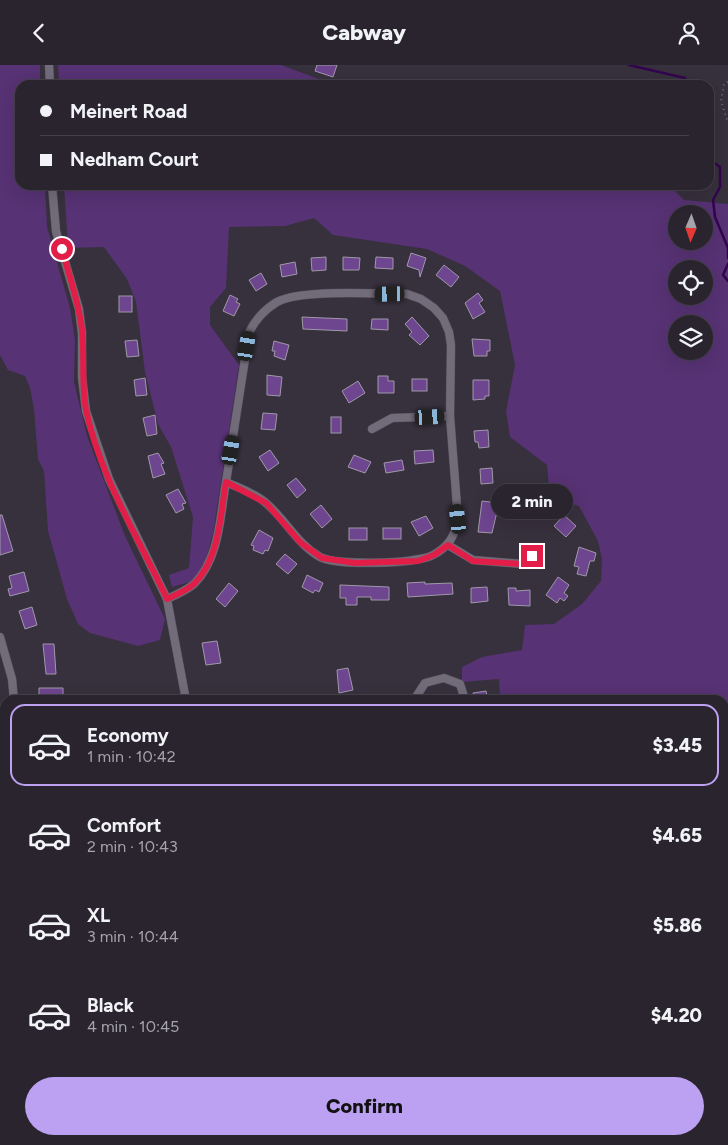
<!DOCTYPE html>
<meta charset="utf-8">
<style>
body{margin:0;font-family:Figtree,sans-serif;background:#312c36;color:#f1f3f6;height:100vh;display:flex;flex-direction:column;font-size:19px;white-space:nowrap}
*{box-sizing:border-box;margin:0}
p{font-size:16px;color:#a5a4aa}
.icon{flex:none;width:28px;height:28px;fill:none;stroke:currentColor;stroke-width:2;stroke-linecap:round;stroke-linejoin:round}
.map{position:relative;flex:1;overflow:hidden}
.panel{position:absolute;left:0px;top:630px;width:729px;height:450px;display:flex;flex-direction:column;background:#29242e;border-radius:15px 15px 0 0;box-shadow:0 5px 20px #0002,0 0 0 1px #45414a}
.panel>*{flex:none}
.hud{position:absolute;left:15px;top:15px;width:699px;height:110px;border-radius:15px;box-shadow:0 5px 20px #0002,0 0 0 1px #45414a;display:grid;align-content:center;height:110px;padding:0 25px;background:#29242e}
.needle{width:32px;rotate:182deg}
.controls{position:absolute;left:668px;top:140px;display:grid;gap:10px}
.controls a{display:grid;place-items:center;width:45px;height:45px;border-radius:50%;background:#29242e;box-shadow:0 5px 20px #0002,0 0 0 1px #45414a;font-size:25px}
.end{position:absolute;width:22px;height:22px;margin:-11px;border:6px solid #e11d48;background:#fff;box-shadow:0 0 0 2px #fff}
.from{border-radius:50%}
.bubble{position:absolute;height:35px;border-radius:18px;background:#29242e;box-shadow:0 5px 20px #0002,0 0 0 1px #45414a;font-size:16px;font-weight:800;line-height:35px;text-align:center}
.car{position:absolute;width:15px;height:30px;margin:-15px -8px;border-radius:6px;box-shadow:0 0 4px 1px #0007;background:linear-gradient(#222 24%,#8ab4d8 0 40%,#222 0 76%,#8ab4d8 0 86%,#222 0)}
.hud b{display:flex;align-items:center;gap:18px;height:48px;font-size:19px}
.hud b+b{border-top:1px solid #45414a}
.hud i{width:12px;height:12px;background:#f1f3f6}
ul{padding:9px 0 0;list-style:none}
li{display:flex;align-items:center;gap:15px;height:82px;margin:0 10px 8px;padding:0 15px;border:2px solid transparent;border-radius:15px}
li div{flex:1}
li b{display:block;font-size:19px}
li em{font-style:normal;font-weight:800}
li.selected{border-color:#bca0f2}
li>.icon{width:45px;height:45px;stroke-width:1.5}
.action{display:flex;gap:10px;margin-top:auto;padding:10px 25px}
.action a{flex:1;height:58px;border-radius:30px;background:#bca0f2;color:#111;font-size:20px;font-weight:800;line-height:58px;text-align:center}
header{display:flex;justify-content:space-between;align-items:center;height:65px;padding:0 25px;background:#29242e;font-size:22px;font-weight:800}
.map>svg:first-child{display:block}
.green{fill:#573274;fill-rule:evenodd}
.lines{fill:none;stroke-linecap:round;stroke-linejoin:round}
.stream{stroke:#33054f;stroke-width:2.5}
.building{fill:#6e458f;stroke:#a099a8}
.street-casing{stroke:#554f5a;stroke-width:9}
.path{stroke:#756f7a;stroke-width:2;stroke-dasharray:1 4;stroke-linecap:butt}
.street{stroke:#726b7a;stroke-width:8}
.route{stroke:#e11d48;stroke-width:6}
</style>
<header><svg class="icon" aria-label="back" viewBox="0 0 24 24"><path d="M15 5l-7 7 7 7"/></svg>Cabway<svg class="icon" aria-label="person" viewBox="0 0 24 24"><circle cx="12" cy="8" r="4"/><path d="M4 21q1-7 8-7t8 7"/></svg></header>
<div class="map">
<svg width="728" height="1080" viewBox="0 0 728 1080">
<rect width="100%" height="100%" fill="#37303d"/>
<!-- green -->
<g class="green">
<path d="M0,0H40V20H20V120H45L47,162L70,243L75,275L74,317L87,371L125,471L165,554L160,575L138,581L90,568L78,559L67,534L48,466L44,406L38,394L34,344L30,323L25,311L8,305L0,290Z"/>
<path d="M58,0H281L335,20H59Z"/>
<path d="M64,120H669L684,135L728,139V1080H470L473,1075H724V635H500L499,614L462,617V602L482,592L522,585L525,560L554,559L582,539L601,516L602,494L598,476L579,441L550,433L547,400L510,372L506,346L515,300L500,226L465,201L427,184L333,170L314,153L285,161L229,162L226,223L210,242V260L239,300L213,469L203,504L190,517L172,522L169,510L189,503L193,452L171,382L158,359L145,307L136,237L127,214L104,182L68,183ZM676,149H704V176H676ZM676,204H704V231H676ZM676,259H704V286H676Z"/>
<path d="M5,935V1075H70V1080H5L0,1057L2,975L0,936Z"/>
<path d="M388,1075H469L449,1080H394Z"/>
</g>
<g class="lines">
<!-- stream -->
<g class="stream">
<path d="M629,0L685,13L686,20"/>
<path d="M709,94L720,102V122L713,135L715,152L728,183V193"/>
<path d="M728,199L723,210L728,216"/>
<path d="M724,1005L728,1004"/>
<path d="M615,1076L617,1075"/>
</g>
</g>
<!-- building -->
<g class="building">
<path d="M317,0H337L333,12L315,6Z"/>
<path d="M411,188L426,193L420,212L419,205L407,201Z"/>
<path d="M326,192V205L312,206L311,193Z"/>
<path d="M343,192L360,193L359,205H343Z"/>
<path d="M376,192L393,193V204L375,203Z"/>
<path d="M295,197L297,209L282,212L280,200Z"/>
<path d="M444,200L459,212L451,222L436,210Z"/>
<path d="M261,208L267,219L256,226L249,215Z"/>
<path d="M478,228L483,235L479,238L485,247L473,254L465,238Z"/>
<path d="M230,230L238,234L236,237L240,239L234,251L223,246Z"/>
<rect x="119" y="231" width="13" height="16"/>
<path d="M302,252L347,254V266L303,264Z"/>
<path d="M412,252L429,271L420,280L409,270L412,267L405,259Z"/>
<path d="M372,254H388V265L371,264Z"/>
<path d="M472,274L490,275V286H487V291H474Z"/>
<path d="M137,275L139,291L127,292L125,276Z"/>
<path d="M274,276L289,280L285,295L274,291L275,286H272Z"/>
<path d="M267,310L282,312L280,331L267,330Z"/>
<path d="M378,311H388V316H394V328H378Z"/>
<path d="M145,313L147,330L136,331L134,315Z"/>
<rect x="412" y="314" width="15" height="12"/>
<path d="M473,315H489V331H485V334L473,335Z"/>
<path d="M358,316L365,328L349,338L342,326Z"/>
<path d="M263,348L277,349L275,365L261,364Z"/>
<path d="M155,350L157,369L147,371L143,353Z"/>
<rect x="331" y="352" width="10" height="16"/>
<path d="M488,365L489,382L479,383L478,377H475L474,366Z"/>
<path d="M270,385L279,398L268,406L259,392Z"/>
<path d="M433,385L434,397L415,399L414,386Z"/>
<path d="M158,388L164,398L161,399L165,409L153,413L148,391Z"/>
<path d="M354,390L371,397L365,408L348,402Z"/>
<path d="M402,395L404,405L386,408L384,398Z"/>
<path d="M492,403L493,418L481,419L480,404Z"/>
<path d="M296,413L306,425L297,433L287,420Z"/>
<path d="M178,424L186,438L182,439L184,444L176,448L166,430Z"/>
<path d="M518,431H527V437H534L535,449H518Z"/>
<path d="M482,436L499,438L492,468L478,467Z"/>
<path d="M321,440L332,454L322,463L310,449Z"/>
<path d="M0,450H2L13,486L0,490Z"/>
<path d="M564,450L576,461L566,472L554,461Z"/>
<path d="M426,451L433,463L419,471L411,457Z"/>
<rect x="349" y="463" width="18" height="12"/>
<rect x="383" y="463" width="18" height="11"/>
<path d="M259,465L273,473L268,486L265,485L263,489L253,485L254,481L251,480Z"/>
<path d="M579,482L596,488L594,496H590L586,511L577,509L579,502L574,501Z"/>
<path d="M285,489L297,499L288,509L276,499Z"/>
<path d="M24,507L29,526L10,531L8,524L12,523L9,511Z"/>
<path d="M307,510L323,518L319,527L315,525L313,528L302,522Z"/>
<path d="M558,512L569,520L564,528L568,531L564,536L560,533L557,538L546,530Z"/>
<path d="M425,517V519L452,518L453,529L408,532L407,518Z"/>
<path d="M229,518L238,526L225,542L216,534Z"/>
<path d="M340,520L389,522V535H371V532H357V540H346V533H340Z"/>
<path d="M487,522L488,536L471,538V523Z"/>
<path d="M508,523H516V526L530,525V541L509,540Z"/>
<path d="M32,542L37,560L25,564L19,546Z"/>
<path d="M217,576L221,598L206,600L202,578Z"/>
<path d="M43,579H54L56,609H46Z"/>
<path d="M348,603L353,625L339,628L337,605Z"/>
<path d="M39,623H63V633L44,635V632H39Z"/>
<path d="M486,626L488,635H475L473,628Z"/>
</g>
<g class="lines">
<defs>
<g id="street">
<path d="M49,0L50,20"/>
<path d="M52,120L56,166L79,244L82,268V312L86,346L109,414L167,534L186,635"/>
<path d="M372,364L392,353L450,351"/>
<path d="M448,480L473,495L522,499L532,491"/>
<path d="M167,534C176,530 187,525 194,519C220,493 220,451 226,417C239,423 255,428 266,438C286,455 297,479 320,492C337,501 416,499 433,490C449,482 455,470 458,454L450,351L451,280L449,267L443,253L434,243L421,234L407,229C376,229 301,224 277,237C265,244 254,256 249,268L226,417"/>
<path d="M0,572L12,614L14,635"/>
<path d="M414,635L425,618L444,613L460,619L465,635"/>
<path d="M5,780L3,846L5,861"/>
<path d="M0,925L5,924"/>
<path d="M82,1075L85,1080"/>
</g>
</defs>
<!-- street casing -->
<use href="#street" class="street-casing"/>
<!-- path -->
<path class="path" d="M728,17L724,19L721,36L728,58"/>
<!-- street -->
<use href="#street" class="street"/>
</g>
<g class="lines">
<!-- route -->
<path class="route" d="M62,184C69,211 79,237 82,265C85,292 81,318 86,345C100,412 139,474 167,534C176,530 187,525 194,519C220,493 220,451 226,417L266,438L301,478L322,493L355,498L418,496L434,490L448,480L473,496L522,499L532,491"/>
</g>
</svg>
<div class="controls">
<a><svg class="needle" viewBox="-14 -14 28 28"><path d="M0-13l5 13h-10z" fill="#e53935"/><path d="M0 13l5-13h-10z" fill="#a5a4aa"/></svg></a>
<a><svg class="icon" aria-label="locate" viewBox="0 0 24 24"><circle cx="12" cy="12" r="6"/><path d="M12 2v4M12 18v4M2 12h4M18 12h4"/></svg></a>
<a><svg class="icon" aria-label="layers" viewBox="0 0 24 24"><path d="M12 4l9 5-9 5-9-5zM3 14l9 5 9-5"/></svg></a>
</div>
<i class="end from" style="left:62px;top:184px"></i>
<i class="end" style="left:532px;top:491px"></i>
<div class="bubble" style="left:491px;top:419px;width:82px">2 min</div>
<i class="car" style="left:390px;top:229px;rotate:269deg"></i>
<i class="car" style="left:247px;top:281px;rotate:10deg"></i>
<i class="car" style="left:430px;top:352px;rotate:87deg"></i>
<i class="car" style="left:231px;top:385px;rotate:10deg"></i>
<i class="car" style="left:458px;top:454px;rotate:354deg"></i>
<div class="hud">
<b><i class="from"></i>Meinert Road</b>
<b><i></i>Nedham Court</b>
</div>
<section class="panel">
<ul>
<li class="selected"><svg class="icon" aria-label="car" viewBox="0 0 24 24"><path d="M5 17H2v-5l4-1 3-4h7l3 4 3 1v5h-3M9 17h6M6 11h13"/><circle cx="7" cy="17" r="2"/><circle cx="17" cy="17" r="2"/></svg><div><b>Economy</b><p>1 min · 10:42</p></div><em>$3.45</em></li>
<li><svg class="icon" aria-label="car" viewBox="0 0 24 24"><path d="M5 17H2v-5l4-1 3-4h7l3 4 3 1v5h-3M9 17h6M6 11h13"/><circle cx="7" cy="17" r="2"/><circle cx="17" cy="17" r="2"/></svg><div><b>Comfort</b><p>2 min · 10:43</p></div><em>$4.65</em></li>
<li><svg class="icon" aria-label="car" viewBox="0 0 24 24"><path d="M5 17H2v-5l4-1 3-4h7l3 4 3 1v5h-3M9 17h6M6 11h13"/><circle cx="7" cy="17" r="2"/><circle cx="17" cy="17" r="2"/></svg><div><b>XL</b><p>3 min · 10:44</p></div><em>$5.86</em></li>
<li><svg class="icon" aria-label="car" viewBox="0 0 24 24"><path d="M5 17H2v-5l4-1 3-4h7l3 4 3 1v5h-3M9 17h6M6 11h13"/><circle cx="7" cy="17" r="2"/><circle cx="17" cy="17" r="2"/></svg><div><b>Black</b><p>4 min · 10:45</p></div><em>$4.20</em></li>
</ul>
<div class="action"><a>Confirm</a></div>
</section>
</div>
